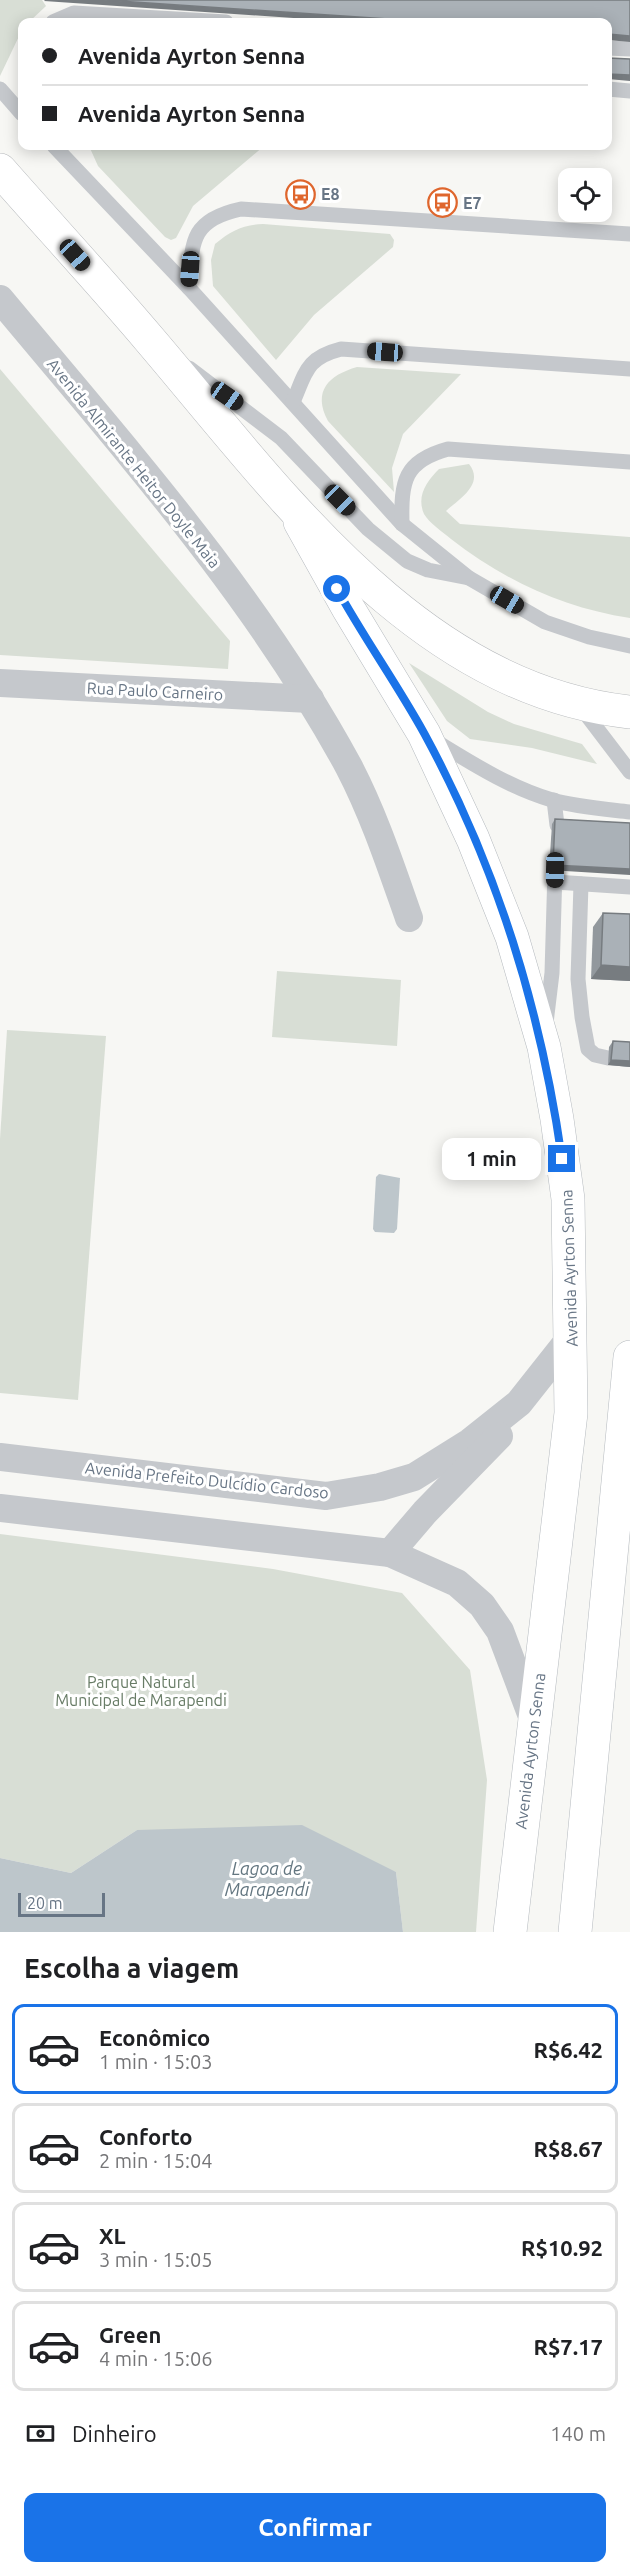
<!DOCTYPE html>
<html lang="pt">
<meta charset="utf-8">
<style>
body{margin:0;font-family:Ubuntu,sans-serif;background:#f2f2f2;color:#202124;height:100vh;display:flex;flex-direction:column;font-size:22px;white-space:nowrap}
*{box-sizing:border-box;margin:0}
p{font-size:20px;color:#757577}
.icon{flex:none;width:33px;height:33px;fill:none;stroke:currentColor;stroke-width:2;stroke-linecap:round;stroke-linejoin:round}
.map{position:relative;height:1932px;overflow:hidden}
.details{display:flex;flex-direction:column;background:#fff;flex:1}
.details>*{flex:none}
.hud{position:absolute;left:18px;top:18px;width:594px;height:132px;border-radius:12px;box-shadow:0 3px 15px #0003;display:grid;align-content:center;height:132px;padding:0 24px;background:#fff}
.buttons{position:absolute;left:558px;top:168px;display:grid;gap:12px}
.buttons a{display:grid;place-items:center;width:54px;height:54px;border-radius:12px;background:#fff;box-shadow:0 3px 15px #0003;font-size:30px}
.scale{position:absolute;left:18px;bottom:15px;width:87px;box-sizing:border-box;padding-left:6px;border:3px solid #677585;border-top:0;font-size:16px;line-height:21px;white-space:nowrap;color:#677585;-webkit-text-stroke:4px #fff;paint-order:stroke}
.end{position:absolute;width:27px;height:27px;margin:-14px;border:8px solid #1a73e8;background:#fff;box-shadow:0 0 0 3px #fff}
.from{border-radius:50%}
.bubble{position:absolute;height:42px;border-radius:12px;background:#fff;box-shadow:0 3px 15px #0003;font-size:20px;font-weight:700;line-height:42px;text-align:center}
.car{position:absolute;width:18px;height:36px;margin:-18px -9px;border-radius:8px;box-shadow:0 0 4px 2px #0007;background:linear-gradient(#222 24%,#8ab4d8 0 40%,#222 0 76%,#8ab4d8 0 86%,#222 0)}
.hud b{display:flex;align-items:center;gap:21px;height:57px;font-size:22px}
.hud b+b{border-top:2px solid #e0e0e0}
.hud i{width:15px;height:15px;background:#202124}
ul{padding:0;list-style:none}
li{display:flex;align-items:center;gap:18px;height:90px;margin:0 12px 9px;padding:0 12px;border:3px solid #e0e0e0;border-radius:12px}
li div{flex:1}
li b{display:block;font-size:22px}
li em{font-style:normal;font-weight:700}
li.on{border-color:#1a73e8}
li>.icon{width:54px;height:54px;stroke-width:1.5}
h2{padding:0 24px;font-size:27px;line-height:72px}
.pay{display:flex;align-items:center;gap:15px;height:66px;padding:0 24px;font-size:22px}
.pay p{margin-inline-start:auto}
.primary-button{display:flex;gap:12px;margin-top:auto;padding:12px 24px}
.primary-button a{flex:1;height:69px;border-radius:12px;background:#1a73e8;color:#fff;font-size:24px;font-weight:700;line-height:69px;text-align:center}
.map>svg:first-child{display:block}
.green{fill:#d8ded5}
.water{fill:#bdc6cb}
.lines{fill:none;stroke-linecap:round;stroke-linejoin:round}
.secondary-casing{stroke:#b5babf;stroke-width:34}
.motorway-casing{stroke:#b6b9bc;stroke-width:34}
.service{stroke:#c5c8cc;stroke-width:15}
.minor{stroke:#c5c8cc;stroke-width:28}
.secondary{stroke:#fff;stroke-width:33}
.motorway{stroke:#fff;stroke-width:33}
.wall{fill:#92989d}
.shaded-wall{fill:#777c80}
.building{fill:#aab1b7;stroke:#777c80;stroke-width:1.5}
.route{stroke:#1a73e8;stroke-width:8}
.labels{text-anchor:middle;stroke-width:6;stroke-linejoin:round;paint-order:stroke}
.poi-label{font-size:16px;font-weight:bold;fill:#677585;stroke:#fff;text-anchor:start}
.street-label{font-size:16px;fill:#677585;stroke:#fff}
.park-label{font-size:16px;fill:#687c66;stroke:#fff}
.water-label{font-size:18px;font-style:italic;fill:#637680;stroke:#fff}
</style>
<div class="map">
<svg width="630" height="1932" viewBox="0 0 630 1932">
<rect width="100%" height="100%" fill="#f7f7f4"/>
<!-- green -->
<g class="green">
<path d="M0,0H42L46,6L29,22H22V30L0,76Z"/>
<path d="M89,146H264L193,206L176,238L171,240L165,237L98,166Z"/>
<path d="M263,224L390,234L394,240L393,247L314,315L276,360L213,286L211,260L215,244C231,231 242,225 263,224Z"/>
<path d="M357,367L461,374L403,434L392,468L394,492L328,421C312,391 329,375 357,367Z"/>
<path d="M0,369L230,641L228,669L0,655Z"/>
<path d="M469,464C485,484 459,499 446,511L460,524L630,537V618C563,608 504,580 451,539C443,532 429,523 424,514C416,496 427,481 439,469Z"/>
<path d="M409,663L488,712L514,724L582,744L597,764L532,748L470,739L447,721Z"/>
<path d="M277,971L401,980L397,1046L272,1037Z"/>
<path d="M7,1030L106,1036L78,1400L0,1393V1139Z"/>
<path d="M0,1534L273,1569L402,1593L470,1670L487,1780L476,1932H403L396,1872L137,1830L71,1873L0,1858Z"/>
</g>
<!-- water -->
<g class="water">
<path d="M379,1174L400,1178L397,1229L394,1233L375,1232L373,1229L376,1177Z"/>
<path d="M302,1825L396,1872L403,1932H0V1858L71,1873L137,1830Z"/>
</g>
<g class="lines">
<defs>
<g id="secondary">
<path d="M300,522L348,608L424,734L473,839L512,937L544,1047L557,1119L568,1199L571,1413L510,1932"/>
<path d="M575,1932L630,1357"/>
</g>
<path id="motorway" d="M0,170C50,227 101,282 150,340C278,490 417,689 630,712"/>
</defs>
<!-- secondary casing -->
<use href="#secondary" class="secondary-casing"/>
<!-- motorway casing -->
<use href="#motorway" class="motorway-casing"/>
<!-- service -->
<g class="service">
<path d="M53,22L74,13L226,22"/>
<path d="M608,48L630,49"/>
<path d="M0,89L22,114"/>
<path d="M608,89L630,91"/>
<path d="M54,146L189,288L402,524L469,578L545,622L589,637L630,646"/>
<path d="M189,288C192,242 190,220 241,209L630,234"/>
<path d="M189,368L281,438L368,529L407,561L428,570L469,578"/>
<path d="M293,402C306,372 306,358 341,349L630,369"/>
<path d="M402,524C401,481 404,461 448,449L630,462"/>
<path d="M579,705L630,772"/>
<path d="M432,739C470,762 508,787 552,800C577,807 604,809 630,812"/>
<path d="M554,800L557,825"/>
<path d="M555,882L630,887"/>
<path d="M581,884L578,979L582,1017L588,1049L595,1055L608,1058"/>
<path d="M546,1023L552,973L555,870"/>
</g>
<!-- minor -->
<g class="minor">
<path d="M0,299C124,448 256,595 349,767C374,815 391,867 409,918"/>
<path d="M0,683L310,699"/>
<path d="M0,1457L326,1496L380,1487L414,1477L470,1442L519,1403L572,1336"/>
<path d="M0,1508L390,1553L457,1583L482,1605L500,1631L533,1719"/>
<path d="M390,1553L425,1512L499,1436"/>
</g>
<!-- secondary -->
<use href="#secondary" class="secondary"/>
<!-- motorway -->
<use href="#motorway" class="motorway"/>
</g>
<!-- wall -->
<g class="wall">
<path d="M555,819L630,823L549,870L552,824Z"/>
<path d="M603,913L630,981L591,979L593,927Z"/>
<path d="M613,1041L630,1042V1067L608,1065L609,1047Z"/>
</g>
<!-- shaded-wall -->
<g class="shaded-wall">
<path d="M45,0H104L433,22H351L44,1Z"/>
<path d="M608,34L630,36V42L608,40Z"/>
<path d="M608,74L630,75V81L608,79Z"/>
<path d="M553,865L630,869V875L549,870Z"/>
<path d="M601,965L630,967V981L591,979Z"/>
<path d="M611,1060L630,1061V1067L608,1065Z"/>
</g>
<!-- building -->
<g class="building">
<path d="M104,0H630V36L608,34V22H433Z"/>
<path d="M608,58L630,59V75L608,74Z"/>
<path d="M555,819L630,823V869L553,865Z"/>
<path d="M603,913L630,914V967L601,965Z"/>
<path d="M613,1041L630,1042V1061L611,1060Z"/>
</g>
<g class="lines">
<!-- route -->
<path class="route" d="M337,589C364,638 397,684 424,733C496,865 541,1011 562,1159"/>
</g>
<!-- icons -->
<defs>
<symbol id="bus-ring" viewBox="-11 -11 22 22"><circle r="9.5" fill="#fff" stroke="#df662d" stroke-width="1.5"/><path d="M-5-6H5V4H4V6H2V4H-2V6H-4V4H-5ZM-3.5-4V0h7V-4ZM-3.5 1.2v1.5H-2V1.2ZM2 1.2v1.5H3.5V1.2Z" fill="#df662d"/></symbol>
</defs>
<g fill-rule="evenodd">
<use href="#bus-ring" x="284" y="178" width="33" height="33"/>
<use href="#bus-ring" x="426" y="186" width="33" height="33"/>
</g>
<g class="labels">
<!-- poi labels -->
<g class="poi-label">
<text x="321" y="200">E8</text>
<text x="463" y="209">E7</text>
</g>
<!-- street labels -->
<g class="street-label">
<text transform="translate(134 463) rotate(51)" y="6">Avenida Almirante Heitor Doyle Maia</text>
<text transform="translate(155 691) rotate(3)" y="6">Rua Paulo Carneiro</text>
<text transform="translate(569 1268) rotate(-92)" y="6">Avenida Ayrton Senna</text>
<text transform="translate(207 1480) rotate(6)" y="6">Avenida Prefeito Dulcídio Cardoso</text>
<text transform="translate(530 1751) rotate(-83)" y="6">Avenida Ayrton Senna</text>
</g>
<!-- park labels -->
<g class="park-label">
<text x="141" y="1688">Parque Natural<tspan x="141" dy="18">Municipal de Marapendi</tspan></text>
</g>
<!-- water labels -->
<g class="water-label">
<text x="267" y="1875">Lagoa de<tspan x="267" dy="21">Marapendi</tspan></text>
</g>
</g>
</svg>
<div class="buttons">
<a><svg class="icon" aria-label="locate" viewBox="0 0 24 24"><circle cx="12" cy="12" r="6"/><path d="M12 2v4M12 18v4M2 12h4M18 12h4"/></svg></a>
</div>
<div class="scale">20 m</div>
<i class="end from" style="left:337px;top:589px"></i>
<i class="end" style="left:562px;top:1159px"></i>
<div class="bubble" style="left:442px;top:1138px;width:99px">1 min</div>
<i class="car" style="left:75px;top:255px;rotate:138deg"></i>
<i class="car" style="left:190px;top:269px;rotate:184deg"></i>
<i class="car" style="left:385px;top:352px;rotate:274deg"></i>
<i class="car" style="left:227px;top:396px;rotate:125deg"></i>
<i class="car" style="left:340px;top:500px;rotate:135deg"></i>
<i class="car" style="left:507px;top:600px;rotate:120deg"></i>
<i class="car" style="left:555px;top:870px;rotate:181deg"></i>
<div class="hud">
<b><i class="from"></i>Avenida Ayrton Senna</b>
<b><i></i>Avenida Ayrton Senna</b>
</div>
</div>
<section class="details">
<h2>Escolha a viagem</h2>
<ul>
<li class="on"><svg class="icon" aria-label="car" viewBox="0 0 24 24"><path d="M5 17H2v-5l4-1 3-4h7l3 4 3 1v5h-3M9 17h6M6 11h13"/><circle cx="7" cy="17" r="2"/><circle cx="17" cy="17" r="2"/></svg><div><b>Econômico</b><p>1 min · 15:03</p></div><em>R$6.42</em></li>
<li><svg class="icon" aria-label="car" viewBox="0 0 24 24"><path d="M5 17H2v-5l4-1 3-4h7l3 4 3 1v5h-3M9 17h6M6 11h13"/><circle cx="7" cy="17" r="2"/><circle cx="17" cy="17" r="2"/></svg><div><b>Conforto</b><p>2 min · 15:04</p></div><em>R$8.67</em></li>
<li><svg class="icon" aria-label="car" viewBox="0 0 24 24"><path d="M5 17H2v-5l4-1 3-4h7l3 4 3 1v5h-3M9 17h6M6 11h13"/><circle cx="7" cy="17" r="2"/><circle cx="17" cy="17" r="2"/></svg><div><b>XL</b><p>3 min · 15:05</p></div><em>R$10.92</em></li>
<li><svg class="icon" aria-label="car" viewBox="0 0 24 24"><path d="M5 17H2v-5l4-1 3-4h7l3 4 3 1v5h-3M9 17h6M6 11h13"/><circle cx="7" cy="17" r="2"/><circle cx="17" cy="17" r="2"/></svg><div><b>Green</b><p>4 min · 15:06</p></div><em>R$7.17</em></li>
</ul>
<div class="pay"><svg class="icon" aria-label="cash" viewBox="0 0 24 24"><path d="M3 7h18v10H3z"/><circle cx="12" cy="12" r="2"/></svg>Dinheiro<p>140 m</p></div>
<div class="primary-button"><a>Confirmar</a></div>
</section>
